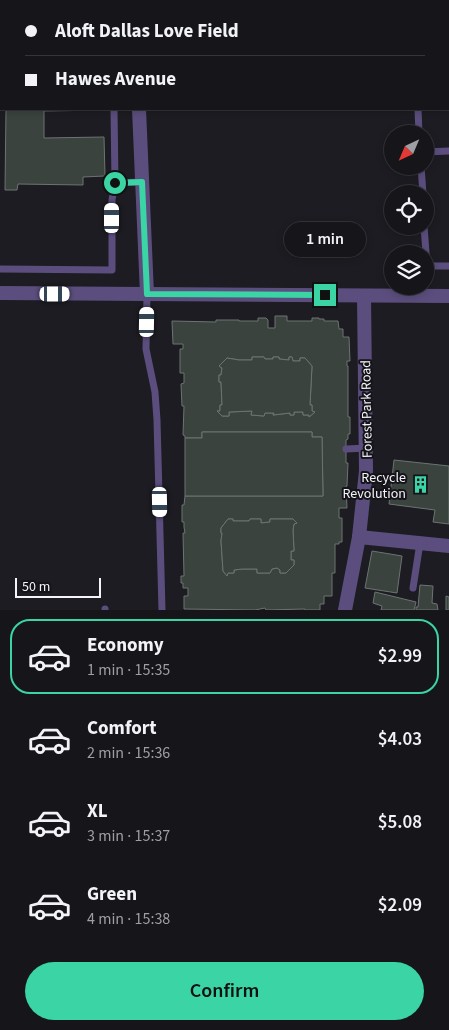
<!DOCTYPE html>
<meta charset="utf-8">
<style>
body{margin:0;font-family:"Source Sans 3",sans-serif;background:#1f1e23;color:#f1f3f6;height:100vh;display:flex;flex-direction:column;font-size:19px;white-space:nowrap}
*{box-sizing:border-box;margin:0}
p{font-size:16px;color:#9e9fa2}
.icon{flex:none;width:28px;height:28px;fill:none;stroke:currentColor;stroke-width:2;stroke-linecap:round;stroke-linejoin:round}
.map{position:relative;height:610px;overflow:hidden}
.side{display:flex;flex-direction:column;background:#16151a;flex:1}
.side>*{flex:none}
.guide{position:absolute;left:0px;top:0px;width:450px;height:110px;box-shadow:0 2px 8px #0003,0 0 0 1px #353439;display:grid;align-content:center;height:110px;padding:0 25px;background:#16151a}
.needle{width:32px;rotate:224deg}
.fabs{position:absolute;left:384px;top:125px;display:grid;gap:10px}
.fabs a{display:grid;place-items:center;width:50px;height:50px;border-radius:50%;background:#16151a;box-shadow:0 2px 8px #0003,0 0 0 1px #353439;font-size:25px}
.scale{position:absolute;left:15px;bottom:12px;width:86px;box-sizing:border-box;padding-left:5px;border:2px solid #f5f4f8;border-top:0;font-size:14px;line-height:18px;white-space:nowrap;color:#f5f4f8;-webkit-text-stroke:4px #141319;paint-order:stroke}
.end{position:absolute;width:22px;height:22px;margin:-11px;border:6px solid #3ad4a5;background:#111;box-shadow:0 0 0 2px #111}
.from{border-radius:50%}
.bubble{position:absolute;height:35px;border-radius:18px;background:#16151a;box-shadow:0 2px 8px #0003,0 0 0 1px #353439;font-size:16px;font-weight:600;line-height:35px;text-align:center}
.car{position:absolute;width:15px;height:30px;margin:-15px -8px;border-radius:6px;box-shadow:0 0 4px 1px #0007;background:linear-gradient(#fff 24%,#345 0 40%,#fff 0 76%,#345 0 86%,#fff 0)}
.guide b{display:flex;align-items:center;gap:18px;height:48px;font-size:19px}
.guide b+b{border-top:1px solid #353439}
.guide i{width:12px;height:12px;background:#f1f3f6}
ul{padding:9px 0 0;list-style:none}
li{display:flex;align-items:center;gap:15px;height:75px;margin:0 10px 8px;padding:0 15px;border:2px solid transparent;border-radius:20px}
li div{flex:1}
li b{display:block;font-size:19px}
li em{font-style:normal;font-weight:600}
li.current{border-color:#3ad4a5}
li>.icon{width:45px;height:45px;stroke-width:1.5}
.button{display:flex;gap:10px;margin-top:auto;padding:10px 25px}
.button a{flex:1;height:58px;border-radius:30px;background:#3ad4a5;color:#111;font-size:20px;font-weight:600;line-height:58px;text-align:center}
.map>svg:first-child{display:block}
.building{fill:#3b433f;stroke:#6c7471;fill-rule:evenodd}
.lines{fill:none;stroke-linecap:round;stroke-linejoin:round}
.service{stroke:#5b4e7e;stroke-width:7}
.minor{stroke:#5b4e7e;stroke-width:14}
.route{stroke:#3ad4a5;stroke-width:6}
.labels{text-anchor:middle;stroke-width:4;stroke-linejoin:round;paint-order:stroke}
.street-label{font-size:14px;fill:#f5f4f8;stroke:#141319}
.poi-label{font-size:14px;fill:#f5f4f8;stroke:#141319;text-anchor:end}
</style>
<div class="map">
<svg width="449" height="610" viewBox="0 0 449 610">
<rect width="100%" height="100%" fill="#1d1c22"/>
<!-- building -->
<g class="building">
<path d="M6,109H105V110L44,111V138L104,137L105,176L83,177V185L18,184L17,190H5Z"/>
<path d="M275,316H287V321H312V318H319V319H324V321H338L339,329H343V337H349L350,361H347V366H348V417H350V434H348V439L346,440V463H348L347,486H346L347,508H339V518H342V542H339V544H335V573H332V596H324V604H320V610H305V609L266,610L265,608L255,610L184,609V596H188V588H183V583H181V576H184L183,533H185L184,527V522H182V505H184L185,496H323L322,437H312V432H202V438H185V436L183,435L184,406H182L181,384L184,383V373H180V349H183V344H173L172,321L216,322V320H239V321H258V318H266L268,320V328H275ZM252,357H264L265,359H273V357H279V359L289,360V357H292L293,361H300V358H305L312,366L310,405H312V411L315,412L309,417V415H303V412H294V415H290V413L273,415L274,413H265L264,416L251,415L252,411L229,412V416H222L217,411H220V405H222L221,382H219V375H221L222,368L219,366L227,358L239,360H252ZM228,519H233V521H249L250,519H261V523L270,522V519H293L297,523L294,524L293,530L294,551H291V560H294V565L286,573H280V570L277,568L272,569L270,573H257V569H242L234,570V573H228L227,576L223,571L221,541L222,533H221V528Z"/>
<path d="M252,357H264L265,359H273V357H279V359L289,360V357H292L293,361H300V358H305L312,366L310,405H312V411L315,412L309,417V415H303V412H294V415H290V413L273,415L274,413H265L264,416L251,415L252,411L229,412V416H222L217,411H220V405H222L221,382H219V375H221L222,368L219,366L227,358L239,360H252Z"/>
<path d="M202,432H312V437H322L323,496H185V438H202Z"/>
<path d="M394,460L449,466V524L433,522L435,510L389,504Z"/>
<path d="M228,519H233V521H249L250,519H261V523L270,522V519H293L297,523L294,524L293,530L294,551H291V560H294V565L286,573H280V570L277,568L272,569L270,573H257V569H242L234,570V573H228L227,576L223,571L221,541L222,533H221V528Z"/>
<path d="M372,551L402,556L397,593L365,588Z"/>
<path d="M420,585L433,586L432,603L437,604L438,610H416V607H418Z"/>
<path d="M375,592L416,602L414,610H381L382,606L373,603Z"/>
<path d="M446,596L449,597V610H446Z"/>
</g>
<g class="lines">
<!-- service -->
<g class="service">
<path d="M0,45H1"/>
<path d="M418,109L419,134"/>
<path d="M425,152L449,151"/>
<path d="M421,166L423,194"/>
<path d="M115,183L142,182"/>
<path d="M424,226L427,266H449"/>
<path d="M0,269L112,270V200L115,183L114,109"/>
<path d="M147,294L146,349L155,392L157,420L162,610"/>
<path d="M346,449L367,448"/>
<path d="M413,588L420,543"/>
<path d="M105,609V610"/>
</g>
<!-- minor -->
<g class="minor">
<path d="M137,0V1"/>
<path d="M139,109L147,294"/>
<path d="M0,293L449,296"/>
<path d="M359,537L449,546"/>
<path d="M345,610L359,537L366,471L364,296"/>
</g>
</g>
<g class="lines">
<!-- route -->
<path class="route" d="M115,183L142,182L147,294L325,295"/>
</g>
<!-- icons -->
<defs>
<symbol id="building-bare" viewBox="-9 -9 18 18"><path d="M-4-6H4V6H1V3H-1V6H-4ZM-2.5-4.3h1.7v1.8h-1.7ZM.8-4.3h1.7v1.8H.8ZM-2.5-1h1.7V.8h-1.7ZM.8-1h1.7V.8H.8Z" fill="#3ad4a5" stroke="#141319" stroke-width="2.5" paint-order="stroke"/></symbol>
</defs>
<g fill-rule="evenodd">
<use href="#building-bare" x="408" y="472" width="25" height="25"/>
</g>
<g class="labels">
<!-- street labels -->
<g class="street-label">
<text transform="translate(366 409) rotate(-91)" y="5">Forest Park Road</text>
</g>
<!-- poi labels -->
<g class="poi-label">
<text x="406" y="482">Recycle<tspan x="406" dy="16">Revolution</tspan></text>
</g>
</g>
</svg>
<div class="fabs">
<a><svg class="needle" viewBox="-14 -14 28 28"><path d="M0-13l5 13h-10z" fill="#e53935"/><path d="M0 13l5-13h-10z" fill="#9e9fa2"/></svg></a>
<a><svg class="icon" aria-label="locate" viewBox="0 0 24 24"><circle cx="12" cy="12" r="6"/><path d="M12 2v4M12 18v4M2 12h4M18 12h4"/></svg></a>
<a><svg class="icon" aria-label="layers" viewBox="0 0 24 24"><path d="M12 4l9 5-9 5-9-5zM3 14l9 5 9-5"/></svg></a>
</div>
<div class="scale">50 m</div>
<i class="end from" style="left:115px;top:183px"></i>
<i class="end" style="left:325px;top:295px"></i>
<div class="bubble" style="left:284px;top:222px;width:82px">1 min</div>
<i class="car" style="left:112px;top:218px;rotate:0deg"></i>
<i class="car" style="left:55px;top:294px;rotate:90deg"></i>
<i class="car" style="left:147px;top:322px;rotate:1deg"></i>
<i class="car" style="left:160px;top:502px;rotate:179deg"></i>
<div class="guide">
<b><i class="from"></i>Aloft Dallas Love Field</b>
<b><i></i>Hawes Avenue</b>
</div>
</div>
<section class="side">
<ul>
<li class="current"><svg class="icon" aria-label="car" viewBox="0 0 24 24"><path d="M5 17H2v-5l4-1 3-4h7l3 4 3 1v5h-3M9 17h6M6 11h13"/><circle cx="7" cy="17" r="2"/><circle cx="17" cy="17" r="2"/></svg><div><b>Economy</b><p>1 min · 15:35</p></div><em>$2.99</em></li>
<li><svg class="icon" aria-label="car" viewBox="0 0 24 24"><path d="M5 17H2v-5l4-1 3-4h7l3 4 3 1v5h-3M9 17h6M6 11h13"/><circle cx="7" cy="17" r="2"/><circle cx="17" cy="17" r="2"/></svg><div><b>Comfort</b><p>2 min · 15:36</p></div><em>$4.03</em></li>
<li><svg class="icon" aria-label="car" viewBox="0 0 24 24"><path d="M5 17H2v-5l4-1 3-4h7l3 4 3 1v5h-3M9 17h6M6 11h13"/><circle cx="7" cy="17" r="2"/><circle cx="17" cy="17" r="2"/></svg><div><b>XL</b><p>3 min · 15:37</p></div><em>$5.08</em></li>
<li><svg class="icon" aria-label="car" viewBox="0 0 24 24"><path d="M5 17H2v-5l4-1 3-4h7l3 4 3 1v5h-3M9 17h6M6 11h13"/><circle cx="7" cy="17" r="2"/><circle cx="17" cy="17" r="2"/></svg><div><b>Green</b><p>4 min · 15:38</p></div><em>$2.09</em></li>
</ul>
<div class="button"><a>Confirm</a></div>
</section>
